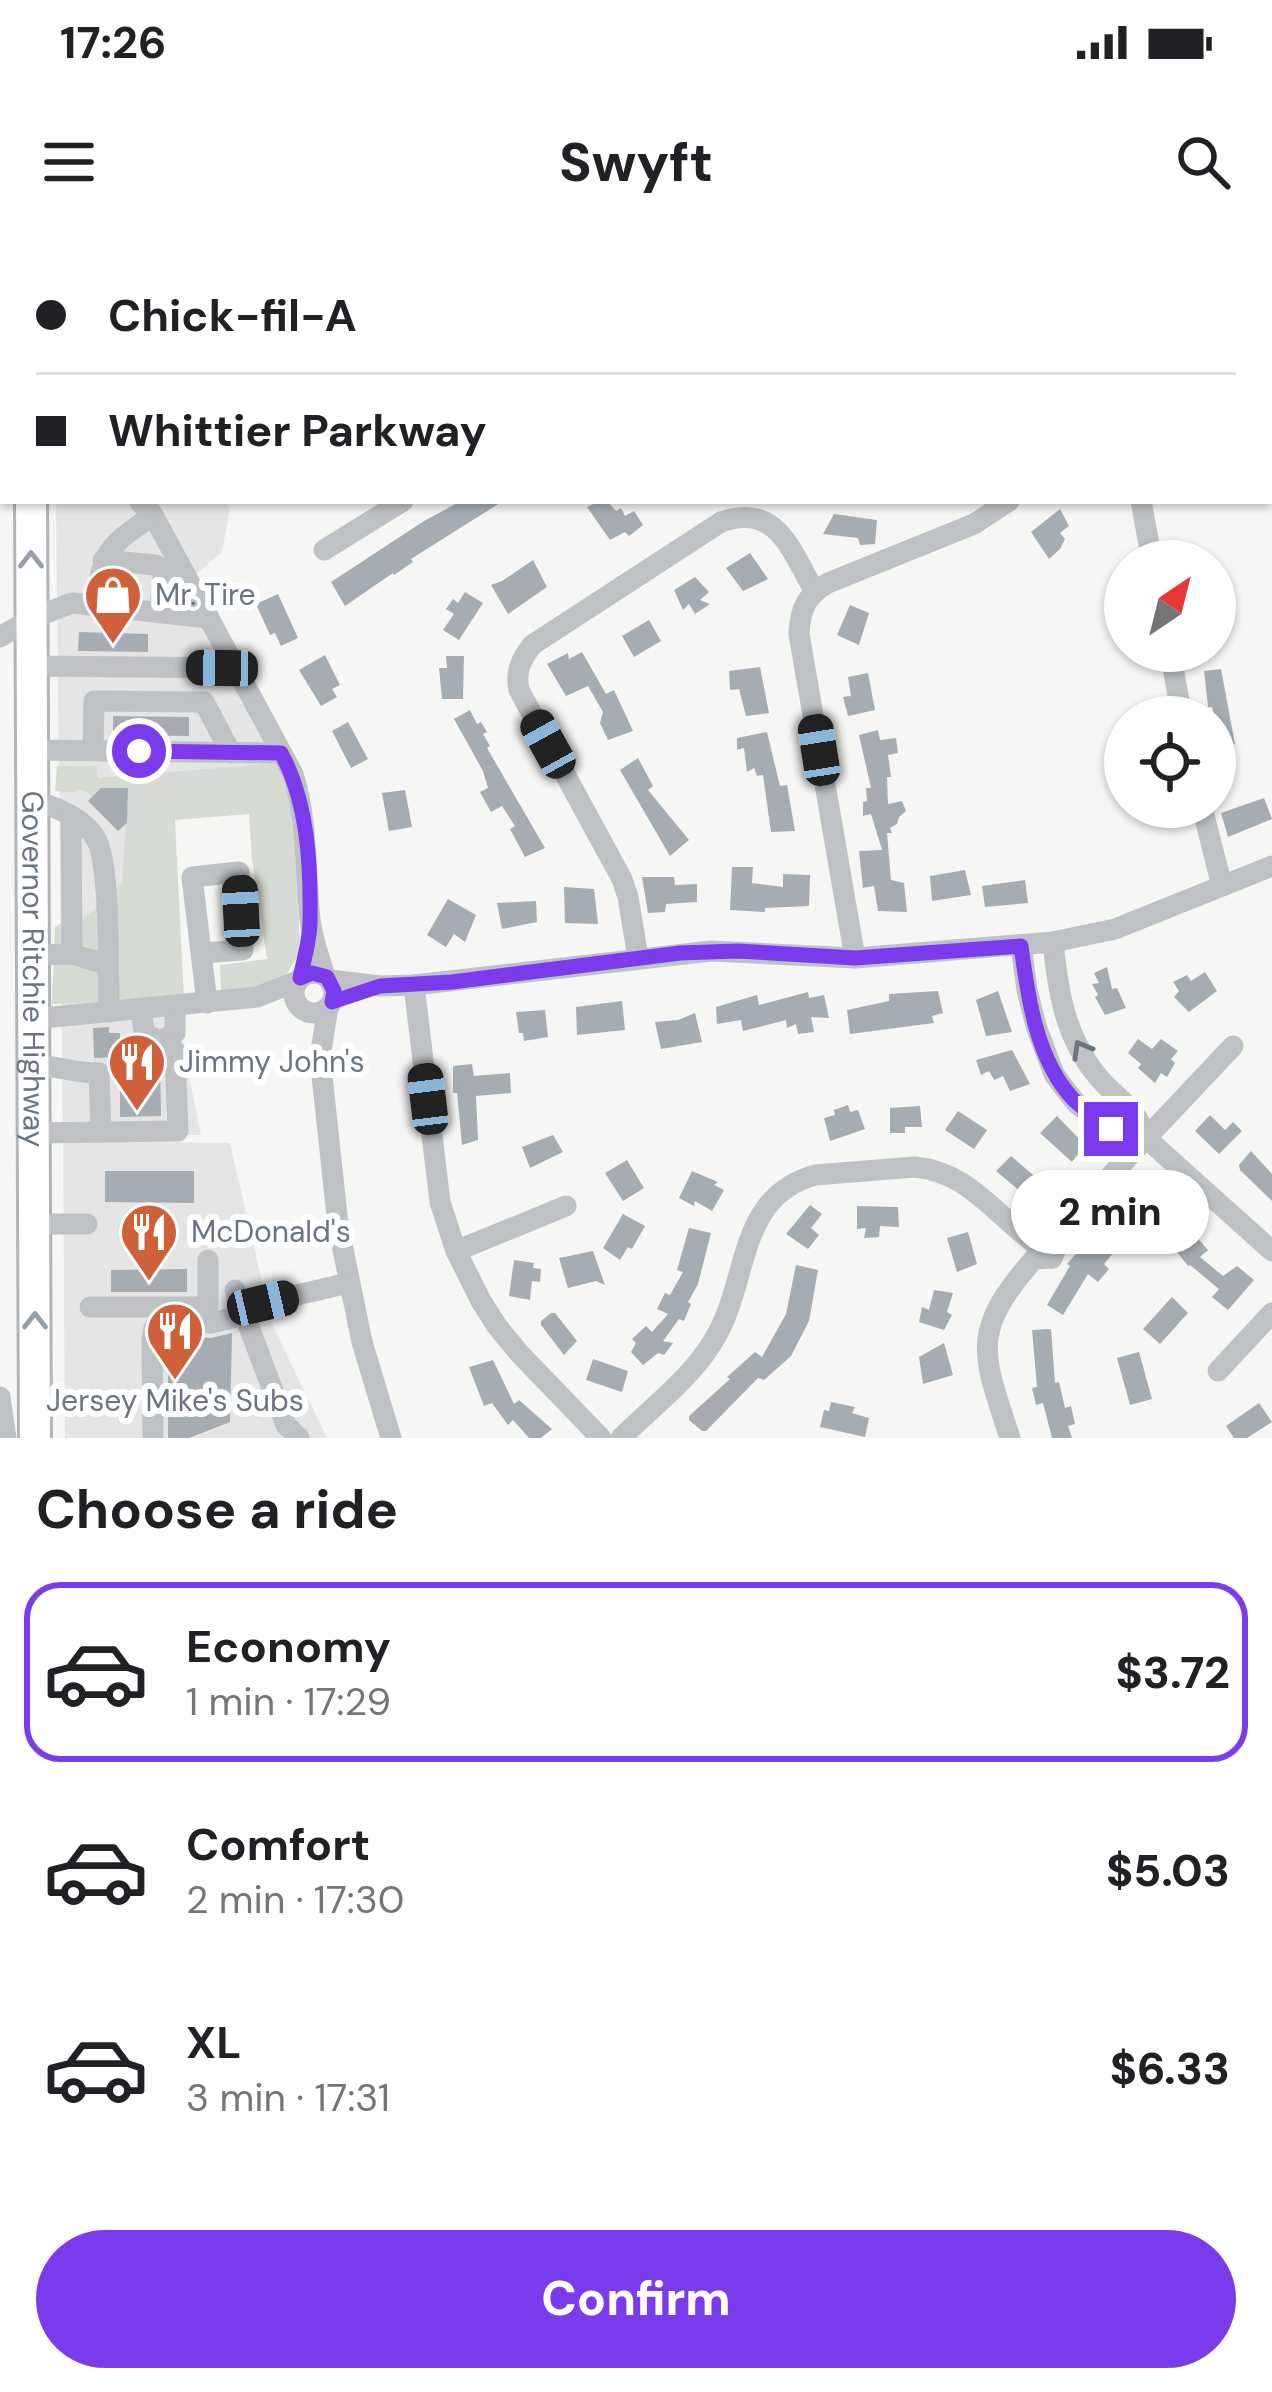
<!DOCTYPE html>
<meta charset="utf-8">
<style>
body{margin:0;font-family:"DM Sans",sans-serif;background:#f2f2f2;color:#202124;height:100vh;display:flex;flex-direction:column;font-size:45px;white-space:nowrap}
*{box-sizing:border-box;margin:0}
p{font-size:39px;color:#757577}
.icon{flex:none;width:66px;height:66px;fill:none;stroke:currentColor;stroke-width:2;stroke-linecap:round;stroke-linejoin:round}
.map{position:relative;height:1198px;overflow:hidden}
.drawer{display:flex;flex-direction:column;background:#fff;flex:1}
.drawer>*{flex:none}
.guide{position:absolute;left:0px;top:0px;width:1272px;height:264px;box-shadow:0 3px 9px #0004;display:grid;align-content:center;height:264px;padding:0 36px;background:#fff}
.needle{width:78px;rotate:35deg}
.controls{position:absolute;left:1104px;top:300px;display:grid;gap:24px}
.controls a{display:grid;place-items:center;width:132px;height:132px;border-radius:50%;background:#fff;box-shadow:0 3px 9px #0004;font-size:60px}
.end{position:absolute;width:54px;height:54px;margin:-27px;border:15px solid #7c3aed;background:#fff;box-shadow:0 0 0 6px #fff}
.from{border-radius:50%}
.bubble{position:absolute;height:84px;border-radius:42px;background:#fff;box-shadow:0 3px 9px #0004;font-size:39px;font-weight:800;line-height:84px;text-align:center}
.car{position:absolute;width:36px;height:72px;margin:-36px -18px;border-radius:15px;box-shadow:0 0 9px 3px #0007;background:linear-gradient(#222 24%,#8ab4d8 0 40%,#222 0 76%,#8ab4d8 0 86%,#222 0)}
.guide b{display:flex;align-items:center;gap:42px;height:114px;font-size:45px}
.guide b+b{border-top:3px solid #e0e0e0}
.guide i{width:30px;height:30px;background:#202124}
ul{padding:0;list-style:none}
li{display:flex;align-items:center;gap:36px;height:180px;margin:0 24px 18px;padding:0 12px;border:6px solid transparent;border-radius:36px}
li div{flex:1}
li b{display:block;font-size:45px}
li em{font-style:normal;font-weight:800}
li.on{border-color:#7c3aed}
li>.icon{width:108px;height:108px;stroke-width:1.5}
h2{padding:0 36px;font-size:54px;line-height:144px}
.button{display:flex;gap:24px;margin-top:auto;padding:24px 36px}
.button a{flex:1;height:138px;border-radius:72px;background:#7c3aed;color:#fff;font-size:48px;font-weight:800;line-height:138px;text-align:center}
.status{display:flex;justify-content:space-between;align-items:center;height:84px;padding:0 60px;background:#fff;direction:ltr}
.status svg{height:33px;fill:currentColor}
header{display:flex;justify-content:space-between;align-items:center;height:156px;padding:0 36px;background:#fff;font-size:54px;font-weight:800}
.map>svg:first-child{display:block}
.built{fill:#e4e5e4}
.green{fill:#d6dbd3}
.building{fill:#a6adb2}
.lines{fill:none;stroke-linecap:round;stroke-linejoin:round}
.major-casing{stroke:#b2b6b9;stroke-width:30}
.highway-casing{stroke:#b2b5b8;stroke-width:36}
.minor{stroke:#bec2c5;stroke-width:21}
.major{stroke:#fff;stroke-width:24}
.highway{stroke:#fff;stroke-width:30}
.oneway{stroke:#969fa7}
.oneway2{stroke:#697681}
.route{stroke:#7c3aed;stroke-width:15}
.labels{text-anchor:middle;stroke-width:12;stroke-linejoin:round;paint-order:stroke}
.poi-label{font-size:30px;fill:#697681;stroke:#fff;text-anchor:start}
.street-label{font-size:30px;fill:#697681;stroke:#fff}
</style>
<div class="status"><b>17:26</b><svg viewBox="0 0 49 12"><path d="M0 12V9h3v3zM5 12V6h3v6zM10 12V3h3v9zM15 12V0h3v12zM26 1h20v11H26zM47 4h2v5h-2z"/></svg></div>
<header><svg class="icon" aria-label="menu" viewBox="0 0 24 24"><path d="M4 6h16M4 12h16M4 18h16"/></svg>Swyft<svg class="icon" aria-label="search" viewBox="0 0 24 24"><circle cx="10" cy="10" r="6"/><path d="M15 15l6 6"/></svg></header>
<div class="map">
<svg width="1272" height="1198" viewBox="0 0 1272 1198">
<rect width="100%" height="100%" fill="#f6f6f4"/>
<!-- built -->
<g class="built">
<path d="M56,261H226L230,268L222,312L196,334L277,530L135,540L177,777L201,895L63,896Z"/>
<path d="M63,901L230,903L272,1084L327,1198H65Z"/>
</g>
<!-- green -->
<path class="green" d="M279,523L294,543L300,710L297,717L286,735L269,745L221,753L220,725L267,719L252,620L249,574L175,580L184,759L52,764L55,687L69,678L82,681L122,644L128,549L102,548L92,557L87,552L77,549L76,552L55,551L57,526H97L98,538Z"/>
<!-- building -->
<g class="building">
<path d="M461,261H503L411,319L413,322L394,335L393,333L345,366L331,342L424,281Z"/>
<path d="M600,261H607L616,271L621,268L625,276L634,271L643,285L629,296L625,292L610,300L587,267Z"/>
<path d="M1060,269L1069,286L1060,293L1065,299L1060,309L1049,319L1031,292Z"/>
<path d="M834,274L877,280L875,304L860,305L858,298L823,294Z"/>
<path d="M750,313L768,339L743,351L726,328Z"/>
<path d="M533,320L547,347L508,374L491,345L502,341Z"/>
<path d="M695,337L709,352L700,360L710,364L695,374L689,364L683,370L674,350Z"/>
<path d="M465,352L483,363L459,400L443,390L454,374L446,369L453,359L458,363Z"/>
<path d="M278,354L298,398L281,406L275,393L270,395L256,364Z"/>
<path d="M850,365L869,373L859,405L837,395Z"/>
<path d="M649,380L661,401L634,417L622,396Z"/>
<path d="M79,392L148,394V412L78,411Z"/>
<path d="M582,412L606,454L614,450L633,491L608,500L600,483L603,472L588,446L566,456L547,424L568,413L569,419Z"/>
<path d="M325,415L340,445L332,449L337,457L321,466L299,430Z"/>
<path d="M446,416H464L463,459H442L439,428H447Z"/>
<path d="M760,427L769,473L746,476L739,449L730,450L729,431Z"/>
<path d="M1221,429L1235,504L1217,507L1215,477L1212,467H1208L1204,431Z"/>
<path d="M868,433L875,470L848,476L843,457L851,456L848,437Z"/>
<path d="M470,470L477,484L481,482L487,492L483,494L490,506L487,508L545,608L525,617L510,589L515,586L502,566L491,572L480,552L488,548L483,531L454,479Z"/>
<path d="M113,476L189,477V496L113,495Z"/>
<path d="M348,482L368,519L351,528L332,491Z"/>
<path d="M878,490L880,500L896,498L898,513L888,515L891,537H887L888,564L902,561L906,571L899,577L897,584L890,588L892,593H887L891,640L904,643L907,672L878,671L874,646L863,648L859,611L882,610L871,574L863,576V562L867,561L866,548H871L859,495Z"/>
<path d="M767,492L780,546L787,545L795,591L771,592L763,535L757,536L754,528L747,532L744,508L737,510V498Z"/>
<path d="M638,518L653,546L648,550L689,600L670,616L620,530Z"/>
<path d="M101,548H128L127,583L118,591L88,561Z"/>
<path d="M405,550L412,587L389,591L382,553Z"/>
<path d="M1264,558L1272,579L1228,597L1221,573Z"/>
<path d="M732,627H753L752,643L783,647V634L810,635L809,666L765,668V672L730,670Z"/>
<path d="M965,630L971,655L932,661L930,636Z"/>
<path d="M642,637H674L675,645L697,644V662L666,664L665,672L648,673Z"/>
<path d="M1025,640L1028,663L985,667L982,646Z"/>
<path d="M564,647L594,649L598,684L565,683Z"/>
<path d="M448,659L476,675L465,702L454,694L446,707L427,695Z"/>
<path d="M536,661L537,682L502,689L497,663Z"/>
<path d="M1107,727L1112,749L1117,748L1126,768L1105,775L1095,757L1098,755L1092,744L1099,743L1094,733Z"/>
<path d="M1205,732L1217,751L1189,772L1174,757L1179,751L1173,742L1187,735L1191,741Z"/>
<path d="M938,751L943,773L932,776L934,783L850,794L847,770L889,761V754Z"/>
<path d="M998,751L1012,792L986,796L976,760Z"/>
<path d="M808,752L809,758L824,755L829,778L811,777L814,792L798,794L796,784L787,788L786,780L743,791L741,780L717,784L716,767L757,755L759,765Z"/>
<path d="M622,761L625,790L577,795L576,767Z"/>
<path d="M545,770L548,797L524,801L523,793H519L516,772Z"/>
<path d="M695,773L702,802L661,809L655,782L678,780Z"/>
<path d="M109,787V793H120L121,817L94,818L93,788Z"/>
<path d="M1138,799L1152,809L1161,799L1178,811L1171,819L1175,823L1167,837L1161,833L1155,843L1138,828L1141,824L1128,813Z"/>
<path d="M1012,810L1030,844L1010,851L1003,836L994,840L989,831L981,835L976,820Z"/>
<path d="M120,824H160L161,876L120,877Z"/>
<path d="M472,824L474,836L510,833L511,853L476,856L478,900L462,905L457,853H453V826Z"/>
<path d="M848,865L850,872L858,870L865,889L830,901L824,878L835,875L834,870Z"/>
<path d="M920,866L922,887H905V893H890V868Z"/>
<path d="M958,871L987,890L974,909L945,890Z"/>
<path d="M1210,875L1225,890L1233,882L1242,891L1219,914L1195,891Z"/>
<path d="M1057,876L1085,905L1072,922L1040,893Z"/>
<path d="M553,895L563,912L530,928L522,907Z"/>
<path d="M1251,911L1272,934V961L1240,930L1239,925Z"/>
<path d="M1011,916L1047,947L1034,963L996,931Z"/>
<path d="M627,920L644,948L623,961L605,933Z"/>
<path d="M105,931H194V963L105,962Z"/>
<path d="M692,931L718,942L714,945L724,950L712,971L695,961L694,966L679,958Z"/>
<path d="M810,965L822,974L811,988L819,995L808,1009L786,994Z"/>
<path d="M857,966L898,967L899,987L880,986L879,997L864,998L866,988L857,989Z"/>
<path d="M623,974L645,986L632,1009L628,1007L620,1020L603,1008Z"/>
<path d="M1100,986L1121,1004L1104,1024L1109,1029L1098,1042L1088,1034L1063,1075L1047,1065L1070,1026L1067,1024Z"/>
<path d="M1188,987L1208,1010L1200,1017L1223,1036L1237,1026L1254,1040L1228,1070L1212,1057L1219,1049L1190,1025L1188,1026L1169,1002Z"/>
<path d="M689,988L711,993L698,1044L688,1062L691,1064L684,1081L679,1079L663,1101L673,1103L664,1115L658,1113L643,1125L631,1112L636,1103L632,1099L646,1086L652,1092L668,1074L657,1069L665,1053L670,1055L683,1032L677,1030Z"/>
<path d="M968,992L977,1024L957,1032L947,998Z"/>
<path d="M593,1011L605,1045L596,1041L568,1048L559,1018Z"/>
<path d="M514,1020L534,1023L533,1028L541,1029L540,1042L532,1041L530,1060L509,1056Z"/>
<path d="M796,1025L818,1030L809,1081L791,1116L764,1140L758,1138L706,1191H702L689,1180V1176L730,1139L727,1137L755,1112L762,1117L786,1074Z"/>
<path d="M187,1029V1052H111V1030Z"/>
<path d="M934,1050L953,1053L947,1072L952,1075L944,1090L919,1082L922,1067L929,1070Z"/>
<path d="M1172,1057L1188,1073L1160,1104L1143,1089Z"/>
<path d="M551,1073H555L577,1101L564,1115L541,1085V1081Z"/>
<path d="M1051,1089L1055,1143L1059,1142L1065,1168L1071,1166L1075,1184L1068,1186L1072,1198H1052L1043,1163L1036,1165L1032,1148L1037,1147L1032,1090Z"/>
<path d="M232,1093L230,1182L189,1198H168V1095L211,1098Z"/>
<path d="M944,1103L953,1135L923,1144L919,1117Z"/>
<path d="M1139,1112L1152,1159L1130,1165L1117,1118Z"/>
<path d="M593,1119L628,1131L622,1152L586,1140Z"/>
<path d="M493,1120L514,1164L519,1160L552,1189L541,1198H529L513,1180L508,1185L492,1163L484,1166L469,1127Z"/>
<path d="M831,1162L855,1167L852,1173L869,1178L865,1197L820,1187L824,1170L829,1171Z"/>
<path d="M1259,1163L1272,1182L1247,1198H1234L1226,1186Z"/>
</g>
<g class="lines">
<defs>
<path id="major" d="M0,197H3"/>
<g id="highway">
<path d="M31,0V3"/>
<path id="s1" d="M31,261L35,1198"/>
</g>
</defs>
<!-- major casing -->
<use href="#major" class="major-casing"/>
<!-- highway casing -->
<use href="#highway" class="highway-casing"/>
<!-- minor -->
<g class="minor">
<path d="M78,0V3"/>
<path d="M186,0L190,3"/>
<path d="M261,0L265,3"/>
<path d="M757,0L758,3"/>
<path d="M988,0L989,3"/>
<path d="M322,3L324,0"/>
<path d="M808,3L813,0"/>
<path d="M139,261L153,275L293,534C308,582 305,630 310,679C312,698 319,717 325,736"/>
<path d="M1141,261L1152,321"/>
<path d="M324,310L403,261"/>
<path d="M103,320L155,325L164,330L159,373"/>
<path d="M94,365C106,307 105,309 153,275"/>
<path d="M0,397L31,379L72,363L209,378"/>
<path d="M1170,411L1182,477"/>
<path d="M32,426L236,428"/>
<path d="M93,509L94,461L204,462L231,513"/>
<path d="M32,510L281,513"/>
<path d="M32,561C54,565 85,579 96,599C111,624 108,737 109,772"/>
<path d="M1202,567L1222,646"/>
<path d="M71,577L72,714"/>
<path d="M1053,702C1058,752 1065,798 1099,838C1120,862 1135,865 1146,898"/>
<path d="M1021,705L1027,750L1036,786L1054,834L1065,849L1077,864L1111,889L1146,898L1272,1011"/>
<path d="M201,713L243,710L239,632L192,637L207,763"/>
<path d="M33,715L72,714L108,725"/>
<path d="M638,718L628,657L622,639L519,450C515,431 521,420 532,405L721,282C777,262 791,311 814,350"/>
<path d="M855,718L799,394C800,370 806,355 828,343L974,284L1009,261"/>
<circle cx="314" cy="753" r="20"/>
<path d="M330,740L380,746L414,745L711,711L855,718L1053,702L1115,689L1272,626"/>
<path d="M414,745L440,962L456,1011L481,1061L497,1086L519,1113L601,1198"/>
<path d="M328,767L320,817L338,985L362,1102L391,1198"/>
<path d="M141,769L144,792L159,802L175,793V766"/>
<path d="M33,779L257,757L298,741"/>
<path d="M33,825C57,825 75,834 99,833L101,892"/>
<path d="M34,893L178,891L175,811L159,802"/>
<path d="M34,984H87"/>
<path d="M456,1011L566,966"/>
<path d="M235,1050L286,1185L299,1198"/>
<path d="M90,1067H208V1020"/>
<path d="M1218,1131L1272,1073"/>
<path d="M0,1157L6,1198"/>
<path d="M153,1198L152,1099L154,1088L162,1080L211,1083L232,1078L263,1063L348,1043"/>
<path d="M621,1198C651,1168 690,1139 712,1103C751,1043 734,958 815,935L915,927C955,931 978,954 1007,980C1021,993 1037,1005 1052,1018"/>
<path d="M1010,1198C982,1112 970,1092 1034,1019L1052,1018L1067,982L1233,806"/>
</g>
<!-- major -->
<use href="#major" class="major"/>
<!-- highway -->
<use href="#highway" class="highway"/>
</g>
<!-- one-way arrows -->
<defs><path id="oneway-chevron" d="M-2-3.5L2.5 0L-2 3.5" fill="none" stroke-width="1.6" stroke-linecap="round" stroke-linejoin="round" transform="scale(3)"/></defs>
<g class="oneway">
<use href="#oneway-chevron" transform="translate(31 320) rotate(-90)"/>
<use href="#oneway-chevron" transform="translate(35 1081) rotate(-90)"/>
</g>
<use class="oneway2" href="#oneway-chevron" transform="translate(1081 809) rotate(-120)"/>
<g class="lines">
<!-- route -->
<path class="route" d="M139,511L281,513C308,562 311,626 310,681C310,700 304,719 300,738L312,733L327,737L334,751L332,762L380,746L452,742L680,713L737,711L855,718L1021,706C1028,757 1036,819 1073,859C1084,870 1098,879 1111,889"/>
</g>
<!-- icons -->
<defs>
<symbol id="shop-pin" viewBox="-11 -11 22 30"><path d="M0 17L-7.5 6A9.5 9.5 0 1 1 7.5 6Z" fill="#d0603a" stroke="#fff"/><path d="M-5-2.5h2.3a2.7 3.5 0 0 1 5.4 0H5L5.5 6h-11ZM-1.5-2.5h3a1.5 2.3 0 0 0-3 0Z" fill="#fff"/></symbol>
<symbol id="restaurant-pin" viewBox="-11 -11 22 30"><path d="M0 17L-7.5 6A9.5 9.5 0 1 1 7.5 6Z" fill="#d0603a" stroke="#fff"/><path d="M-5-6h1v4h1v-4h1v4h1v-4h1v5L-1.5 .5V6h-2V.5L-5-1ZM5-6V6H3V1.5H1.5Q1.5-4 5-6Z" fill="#fff"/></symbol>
</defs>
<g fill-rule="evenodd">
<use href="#shop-pin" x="80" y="322" width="66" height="90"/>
<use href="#restaurant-pin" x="104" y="789" width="66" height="90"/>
<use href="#restaurant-pin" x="116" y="959" width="66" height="90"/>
<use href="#restaurant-pin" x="142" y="1058" width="66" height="90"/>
</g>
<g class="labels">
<!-- poi labels -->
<g class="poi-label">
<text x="155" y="365">Mr. Tire</text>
<text x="179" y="832">Jimmy John's</text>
<text x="191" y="1002">McDonald's</text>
<text x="175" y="1171" text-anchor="middle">Jersey Mike's Subs</text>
</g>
<!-- street labels -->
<g class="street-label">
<text dy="10" stroke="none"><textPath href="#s1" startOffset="468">Governor Ritchie Highway</textPath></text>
</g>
</g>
</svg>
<div class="controls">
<a><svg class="needle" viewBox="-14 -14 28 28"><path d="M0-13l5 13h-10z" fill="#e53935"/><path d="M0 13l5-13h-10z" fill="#757577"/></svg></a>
<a><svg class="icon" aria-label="locate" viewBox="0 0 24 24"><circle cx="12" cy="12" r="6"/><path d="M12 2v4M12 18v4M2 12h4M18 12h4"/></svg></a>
</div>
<i class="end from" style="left:139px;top:511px"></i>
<i class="end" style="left:1111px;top:889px"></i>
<div class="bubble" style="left:1011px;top:930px;width:198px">2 min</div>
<i class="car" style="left:222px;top:428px;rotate:271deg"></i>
<i class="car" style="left:548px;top:504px;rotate:331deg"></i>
<i class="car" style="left:819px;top:510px;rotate:351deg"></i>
<i class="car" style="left:241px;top:671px;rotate:357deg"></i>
<i class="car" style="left:428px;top:859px;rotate:353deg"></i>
<i class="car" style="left:263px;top:1063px;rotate:77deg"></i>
<div class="guide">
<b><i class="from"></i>Chick-fil-A</b>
<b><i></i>Whittier Parkway</b>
</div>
</div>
<section class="drawer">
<h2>Choose a ride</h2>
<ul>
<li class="on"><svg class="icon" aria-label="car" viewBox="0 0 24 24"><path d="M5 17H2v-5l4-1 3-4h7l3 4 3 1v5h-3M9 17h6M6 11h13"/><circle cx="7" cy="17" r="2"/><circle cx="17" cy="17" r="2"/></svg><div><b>Economy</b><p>1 min · 17:29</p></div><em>$3.72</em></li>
<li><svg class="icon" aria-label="car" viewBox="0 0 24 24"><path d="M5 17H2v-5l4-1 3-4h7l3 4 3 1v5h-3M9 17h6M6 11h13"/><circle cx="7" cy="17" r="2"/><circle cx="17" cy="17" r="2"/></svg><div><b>Comfort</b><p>2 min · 17:30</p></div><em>$5.03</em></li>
<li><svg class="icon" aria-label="car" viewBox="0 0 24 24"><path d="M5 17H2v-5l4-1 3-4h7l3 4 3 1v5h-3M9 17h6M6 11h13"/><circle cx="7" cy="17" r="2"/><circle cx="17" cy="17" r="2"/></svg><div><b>XL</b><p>3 min · 17:31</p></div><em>$6.33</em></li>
</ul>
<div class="button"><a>Confirm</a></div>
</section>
